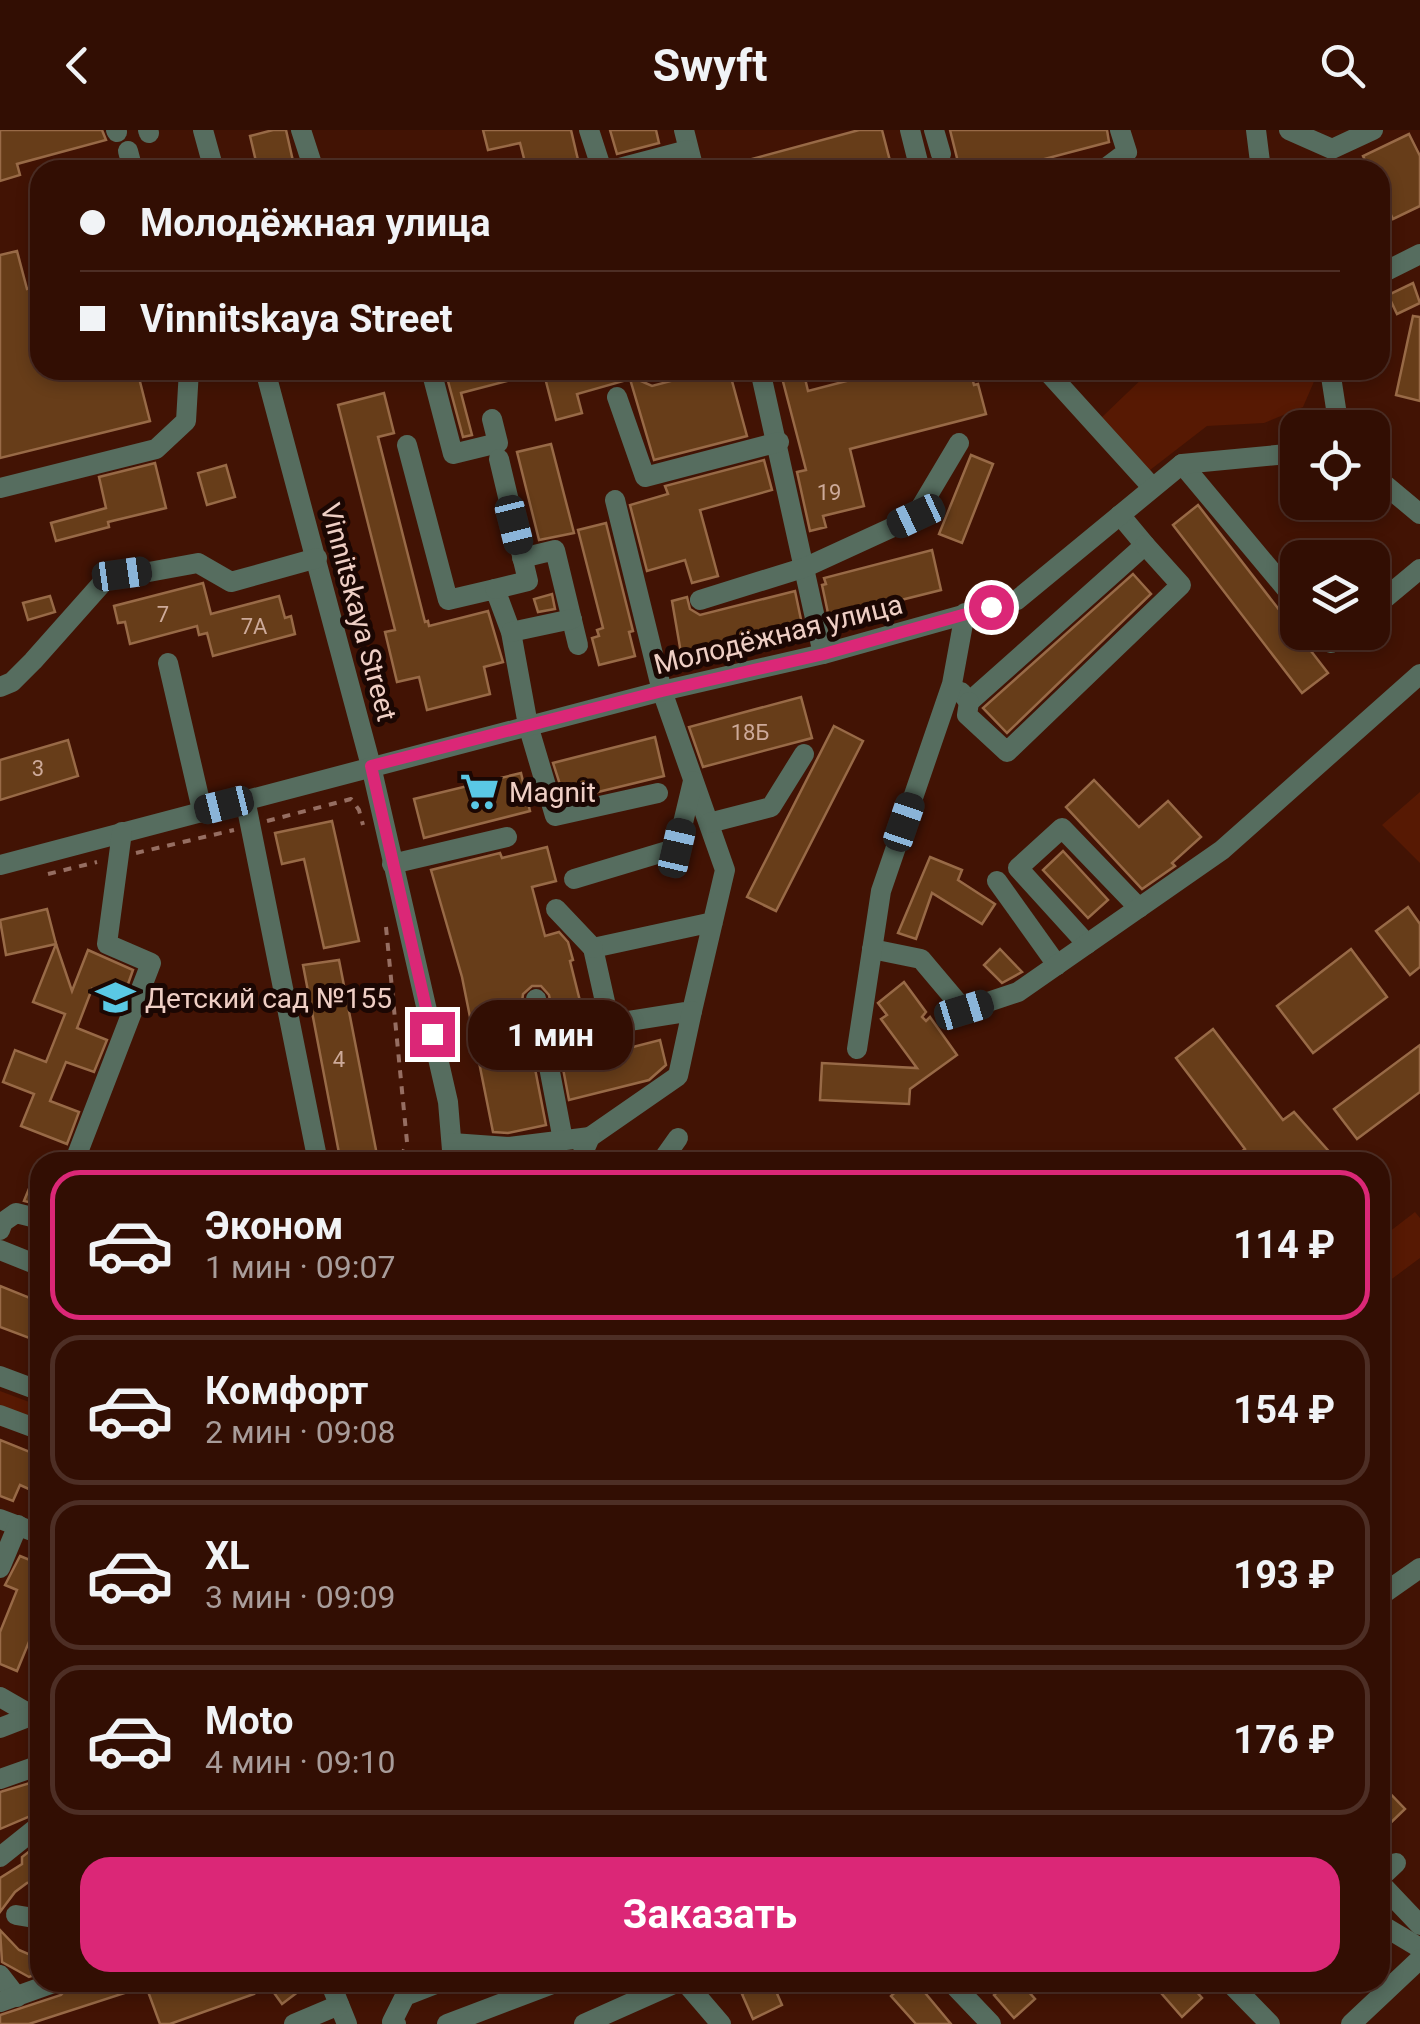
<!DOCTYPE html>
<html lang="ru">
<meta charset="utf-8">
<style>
body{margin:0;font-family:Roboto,sans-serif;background:#3d1c12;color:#f1f3f6;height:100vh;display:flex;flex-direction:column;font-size:38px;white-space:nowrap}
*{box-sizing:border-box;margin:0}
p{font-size:32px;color:#a89c9a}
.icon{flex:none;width:55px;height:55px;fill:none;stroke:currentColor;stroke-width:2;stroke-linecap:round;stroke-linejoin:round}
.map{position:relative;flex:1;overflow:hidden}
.drawer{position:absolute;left:30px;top:1022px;width:1360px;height:840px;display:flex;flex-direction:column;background:#320e03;border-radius:30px;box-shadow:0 5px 15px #0003,0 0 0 2px #4d2e25}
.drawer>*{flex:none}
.banner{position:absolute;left:30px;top:30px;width:1360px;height:220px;border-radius:30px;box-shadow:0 5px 15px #0003,0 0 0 2px #4d2e25;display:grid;align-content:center;height:220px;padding:0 50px;background:#320e03}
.fabs{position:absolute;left:1280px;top:280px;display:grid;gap:20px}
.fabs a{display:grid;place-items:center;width:110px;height:110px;border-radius:20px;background:#320e03;box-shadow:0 5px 15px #0003,0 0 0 2px #4d2e25;font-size:50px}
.end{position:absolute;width:45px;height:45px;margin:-22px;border:12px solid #db2777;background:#fff;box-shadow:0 0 0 5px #fff}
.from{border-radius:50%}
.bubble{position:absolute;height:70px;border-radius:30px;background:#320e03;box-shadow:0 5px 15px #0003,0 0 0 2px #4d2e25;font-size:32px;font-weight:700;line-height:70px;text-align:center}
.car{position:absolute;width:30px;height:60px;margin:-30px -15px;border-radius:12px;box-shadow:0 0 8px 2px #0007;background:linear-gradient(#222 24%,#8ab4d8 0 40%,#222 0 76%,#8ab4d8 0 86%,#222 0)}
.banner b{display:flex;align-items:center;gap:35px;height:95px;font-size:38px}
.banner b+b{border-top:2px solid #4d2e25}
.banner i{width:25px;height:25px;background:#f1f3f6}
ul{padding:18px 0 0;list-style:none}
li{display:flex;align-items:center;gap:30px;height:150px;margin:0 20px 15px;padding:0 30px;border:5px solid #4d2e25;border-radius:30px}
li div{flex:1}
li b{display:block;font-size:38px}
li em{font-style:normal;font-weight:700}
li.current{border-color:#db2777}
li>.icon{width:90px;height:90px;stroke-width:1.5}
.action{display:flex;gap:20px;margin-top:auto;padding:20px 50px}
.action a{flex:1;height:115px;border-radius:30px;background:#db2777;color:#fff;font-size:40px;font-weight:700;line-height:115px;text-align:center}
header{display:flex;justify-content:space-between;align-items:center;height:130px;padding:0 50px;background:#320e03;font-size:45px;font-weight:700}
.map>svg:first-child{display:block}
.green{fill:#571903}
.building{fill:#673d19;stroke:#986a47;stroke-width:2.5}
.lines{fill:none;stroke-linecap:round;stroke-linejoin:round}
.path{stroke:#966e62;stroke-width:4;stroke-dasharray:8 8;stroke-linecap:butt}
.minor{stroke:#566d5f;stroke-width:20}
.route{stroke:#db2777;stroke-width:12}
.labels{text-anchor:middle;stroke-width:10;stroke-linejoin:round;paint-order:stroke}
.number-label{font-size:22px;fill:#cdaa9a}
.street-label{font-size:28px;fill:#efcfc5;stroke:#1b0703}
.poi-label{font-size:28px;fill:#efcfc5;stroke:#1b0703;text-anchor:start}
</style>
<header><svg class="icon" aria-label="back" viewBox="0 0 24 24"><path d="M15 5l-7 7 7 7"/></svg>Swyft<svg class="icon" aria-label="search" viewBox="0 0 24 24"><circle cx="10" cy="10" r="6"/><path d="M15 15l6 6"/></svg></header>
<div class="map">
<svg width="1420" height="1894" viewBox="0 0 1420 1894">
<rect width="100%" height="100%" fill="#421304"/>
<!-- green -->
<g class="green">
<path d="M1151,240H1319L1303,277L1264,293L1207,296L1141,347L1101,288Z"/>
<path d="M1420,662V733L1382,695Z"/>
<path d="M1415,1082L1420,1088V1128L1385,1154L1380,1147V1109Z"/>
<path d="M0,1261L40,1276V1294L0,1279Z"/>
</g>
<!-- building -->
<g class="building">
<path d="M0,0H102L106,10L17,34L20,45L0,51Z"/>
<path d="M273,0H286L295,40H258L250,6Z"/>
<path d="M483,0H571L579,34L555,40H527L520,13L488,20Z"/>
<path d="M610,0H656L659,13L617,24Z"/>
<path d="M859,0H882L890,31L859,40H731L730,35Z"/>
<path d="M950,0H1107L1109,12L1003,40H960Z"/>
<path d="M1409,4L1420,26V76L1393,89L1380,62V40H1370L1363,26Z"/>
<path d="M17,121L27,159L40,155V240H137L150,291L0,328V125Z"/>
<path d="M1413,153L1420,173L1397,184L1388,165Z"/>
<path d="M1413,186L1420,187V271L1396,265Z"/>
<path d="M445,240H529L530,245L461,263L472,305L463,307Z"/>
<path d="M543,240H638L641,251L652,256L671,251L676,240H679L680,248L709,240H729L747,306L654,330L630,249L577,264L582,283L556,290Z"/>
<path d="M780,240H803L808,261L889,240H970L974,255L978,254L986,284L850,319L864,376L823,386L826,397L810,401L797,342L806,340Z"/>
<path d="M384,263L394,303L378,307L425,492L428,491L429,496L488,481L503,532L484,537L490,564L427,580L419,547L397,552L385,502L395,500L338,275Z"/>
<path d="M551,314L574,403L539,410L517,322Z"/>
<path d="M971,325L993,334L962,413L939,404Z"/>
<path d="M764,330L772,360L700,380L718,446L692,453L685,430L647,441L630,375L668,364L665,356Z"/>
<path d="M155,333L166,378L108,392L109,397L56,411L51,393L106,378L99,347Z"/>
<path d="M226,335L235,367L207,375L198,343Z"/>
<path d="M1198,375L1328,543L1302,563L1173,395Z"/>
<path d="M606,393L633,501L629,502L635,526L599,535L592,508L599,506L597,500L603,498L578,400Z"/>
<path d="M932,420L941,460L829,488L822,455L826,454L824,448Z"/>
<path d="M1133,444L1151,464L1007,603L983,578Z"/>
<path d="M203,453L211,484L279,466L285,488L291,486L295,504L213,526L207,503L199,505L197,496L130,514L125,492L118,493L114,476Z"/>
<path d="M795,461L803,499L682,529L672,471L687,467L690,479L700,485Z"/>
<path d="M552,464L555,479L538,482L534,469Z"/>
<path d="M50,466L55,482L28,490L23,473Z"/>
<path d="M801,567L812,608L703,637L689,597Z"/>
<path d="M834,596L863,611L776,781L747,767Z"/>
<path d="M655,607L664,646L565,670L553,633Z"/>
<path d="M68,610L78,646L0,670V630Z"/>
<path d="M521,643L530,681L424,708L414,669Z"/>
<path d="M1094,650L1139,697L1168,671L1201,707L1172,733L1175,736L1142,759L1066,677Z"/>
<path d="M332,691L359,811L324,818L304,729L282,734L275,703Z"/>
<path d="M547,717L556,751L532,757L545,806L559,802L568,812L573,830L570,831L594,927L660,910L666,935L649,950L569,970L549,865L541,856H532L523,864L522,872L546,995L508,1003L493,1002L462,847L431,740L500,723L502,728Z"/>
<path d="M1063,721L1108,770L1088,788L1043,740Z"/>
<path d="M930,727L962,740L958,750L995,774L982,794L932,763L916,809L898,803Z"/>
<path d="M1408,777L1420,794V837L1410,845L1376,801Z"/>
<path d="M47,779L56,814L6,825L0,790Z"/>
<path d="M56,814L72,861L88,820L133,840L122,871L92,859L77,898L107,910L94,942L66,932L50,971L79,982L67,1014L21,996L34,964L3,952L15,920L46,932L65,884L33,872Z"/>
<path d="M1000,819L1022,842L1002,853L984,835Z"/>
<path d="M1351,819L1387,867L1313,923L1277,876Z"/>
<path d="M339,830L377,1025L374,1032H335L339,1023L303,835Z"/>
<path d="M904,852L926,882L922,887L926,891L930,887L957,925L910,959L909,974L820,970L822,933L917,938L881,889L887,885L878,873Z"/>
<path d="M1213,899L1283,990L1294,982L1333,1026L1324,1032H1228L1245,1019L1176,928Z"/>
<path d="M1420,915V962L1357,1009L1334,979Z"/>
<path d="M39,1034H40V1075L24,1071Z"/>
<path d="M0,1156L40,1172V1212L0,1197Z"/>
<path d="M0,1310L40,1326V1364L20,1355L13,1371L0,1366Z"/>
<path d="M20,1426L40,1434V1485L17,1541L0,1534V1502L17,1460L5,1455Z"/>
<path d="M40,1650V1682L0,1699V1662Z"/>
<path d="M1380,1653L1405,1679L1380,1703Z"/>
<path d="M40,1713V1751L27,1753L15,1762L0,1782V1748L22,1734V1727Z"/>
<path d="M0,1800L19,1820L40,1829V1843L29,1847L2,1832Z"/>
<path d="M80,1852H250L254,1864L170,1894H160L146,1856L29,1894H0V1885L61,1865L69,1856Z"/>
<path d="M283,1852H311L282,1874L272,1860Z"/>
<path d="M765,1852H772L782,1875L753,1889L742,1864Z"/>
<path d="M906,1852H916L951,1894H916L891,1866Z"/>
<path d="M1008,1852H1020L1035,1869L1014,1888L994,1865Z"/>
<path d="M1175,1852H1188L1202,1868L1182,1887L1162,1864Z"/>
</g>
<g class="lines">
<!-- path -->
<g class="path">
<path d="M267,691L351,669L359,680L363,695"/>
<path d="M136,723L234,700"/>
<path d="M48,744L97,732"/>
<path d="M386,797L407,1012L399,1032"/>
</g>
<!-- minor -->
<g class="minor">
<path d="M116,0L117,2"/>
<path d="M148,0L149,3"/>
<path d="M203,0L214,40"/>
<path d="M301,0L314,40"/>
<path d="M589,0L602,40"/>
<path d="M684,0L694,40"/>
<path d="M910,0L920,40"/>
<path d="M934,0L941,24"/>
<path d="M1256,0L1261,40"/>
<path d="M1289,0L1332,19L1373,0"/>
<path d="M128,21L133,40"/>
<path d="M612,40L688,20"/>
<path d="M1103,40L1127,22L1120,0"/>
<path d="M1380,144L1420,124"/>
<path d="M265,240L371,636L448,972L453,1032"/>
<path d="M431,240L453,324L498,313L492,289"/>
<path d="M760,240L823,524"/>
<path d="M1046,240L1152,357"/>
<path d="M1330,240L1339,298"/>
<path d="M651,242L663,240"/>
<path d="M617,267L645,347L779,312"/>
<path d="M407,315L448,470L495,459L511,502L528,595L555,686L658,663"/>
<path d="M1182,334L1298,473"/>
<path d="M1372,344L1420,384"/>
<path d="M0,358L156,319L186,291L189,240"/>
<path d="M615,370L662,561L725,740L692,881L610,894L593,818L713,792"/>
<path d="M522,428L555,420L578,515"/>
<path d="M495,459L528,451L499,329"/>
<path d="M700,470L806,437L915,387L959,313"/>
<path d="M1372,479L1420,439"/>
<path d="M511,502L572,489"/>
<path d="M1322,502L1331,513L1344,502"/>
<path d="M168,533L202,680"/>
<path d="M0,557L12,552L33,531L105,450L198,433L231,452L317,428"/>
<path d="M961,562L969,572L1145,415L1120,385"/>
<path d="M969,572L967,585L1007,622L1181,455L1145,415"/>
<path d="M245,669L318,1032"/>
<path d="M709,693L771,677L804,624"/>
<path d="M392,734L507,707"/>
<path d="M0,735L662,561L823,524L1017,470L1182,334L1298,323"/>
<path d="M574,749L677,718L693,651"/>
<path d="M997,751L1057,835"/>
<path d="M556,779L593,818"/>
<path d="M1087,814L1018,738L1062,698L1139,778"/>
<path d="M872,819L921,829L964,880L1018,862L1222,720L1420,544"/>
<path d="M536,869L563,1010"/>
<path d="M857,919L881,761L952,554L965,483"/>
<path d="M590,1007L678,946L692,881"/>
<path d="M452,1013L508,1017L590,1007L579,1032"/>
<path d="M75,1030L151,833L107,814L122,702"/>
<path d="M661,1032L678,1008"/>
<path d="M0,1100L3,1092L16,1083L40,1089"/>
<path d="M0,1120L40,1136"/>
<path d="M0,1246L40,1261"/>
<path d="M0,1285L40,1300"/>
<path d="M0,1389L40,1404"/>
<path d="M0,1438L18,1395"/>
<path d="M1380,1466L1420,1438"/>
<path d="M0,1567L40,1590"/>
<path d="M0,1598L31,1586"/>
<path d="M0,1649L40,1635"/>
<path d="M0,1727L40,1695"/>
<path d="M1380,1748L1396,1733"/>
<path d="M1380,1753L1420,1795"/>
<path d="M16,1785L40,1789"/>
<path d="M1380,1794L1420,1818"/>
<path d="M0,1845L17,1867"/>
<path d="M330,1852L347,1894"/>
<path d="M685,1852L721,1894"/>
<path d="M951,1852L991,1894"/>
<path d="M1229,1852L1270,1894"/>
<path d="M0,1872L56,1852"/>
<path d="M294,1894L339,1875"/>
<path d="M396,1894L392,1892L405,1866L441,1852"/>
<path d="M447,1894L558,1852"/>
<path d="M584,1894L678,1852"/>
<path d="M1351,1894L1420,1829"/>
</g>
</g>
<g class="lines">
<!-- route -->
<path class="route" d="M432,904L371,636L662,561L824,524L991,477"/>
</g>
<!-- icons -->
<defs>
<symbol id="supermarket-bare" viewBox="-9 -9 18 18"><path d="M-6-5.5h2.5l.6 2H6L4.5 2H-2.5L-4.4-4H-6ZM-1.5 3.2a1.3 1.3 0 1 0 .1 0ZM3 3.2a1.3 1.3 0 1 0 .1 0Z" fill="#5ac8e5" stroke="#1b0703" stroke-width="2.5" paint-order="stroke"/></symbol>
<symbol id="school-bare" viewBox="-9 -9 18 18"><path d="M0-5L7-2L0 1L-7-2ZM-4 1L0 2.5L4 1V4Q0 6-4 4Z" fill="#5ac8e5" stroke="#1b0703" stroke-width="2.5" paint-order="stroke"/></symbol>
</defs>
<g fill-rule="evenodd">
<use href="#supermarket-bare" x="452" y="634" width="55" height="55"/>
<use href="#school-bare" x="88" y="840" width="55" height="55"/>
</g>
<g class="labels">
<!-- number labels -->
<g class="number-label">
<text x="829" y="370">19</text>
<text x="163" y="492">7</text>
<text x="254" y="504">7А</text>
<text x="750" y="610">18Б</text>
<text x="38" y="646">3</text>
<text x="339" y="937">4</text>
</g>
<!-- street labels -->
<g class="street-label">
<text transform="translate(359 482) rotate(75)" y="10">Vinnitskaya Street</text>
<text transform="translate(778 504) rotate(-14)" y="10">Молодёжная улица</text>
</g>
<!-- poi labels -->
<g class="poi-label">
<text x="509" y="672">Magnit</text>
<text x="145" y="878">Детский сад №155</text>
</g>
</g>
</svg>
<div class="fabs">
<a><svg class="icon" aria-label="locate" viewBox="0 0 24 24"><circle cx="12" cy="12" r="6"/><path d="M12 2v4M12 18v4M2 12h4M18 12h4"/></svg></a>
<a><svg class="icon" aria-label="layers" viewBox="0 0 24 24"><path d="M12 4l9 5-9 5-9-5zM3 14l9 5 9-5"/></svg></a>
</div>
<i class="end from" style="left:991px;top:477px"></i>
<i class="end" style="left:432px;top:904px"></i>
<div class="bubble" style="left:468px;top:870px;width:165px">1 мин</div>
<i class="car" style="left:916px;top:386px;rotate:245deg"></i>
<i class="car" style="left:514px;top:395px;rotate:166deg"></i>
<i class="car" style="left:122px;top:444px;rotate:82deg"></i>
<i class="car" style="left:224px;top:675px;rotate:256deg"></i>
<i class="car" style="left:904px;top:692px;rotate:19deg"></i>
<i class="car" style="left:677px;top:718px;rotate:13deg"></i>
<i class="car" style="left:964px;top:880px;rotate:73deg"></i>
<div class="banner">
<b><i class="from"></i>Молодёжная улица</b>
<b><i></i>Vinnitskaya Street</b>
</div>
<section class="drawer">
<ul>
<li class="current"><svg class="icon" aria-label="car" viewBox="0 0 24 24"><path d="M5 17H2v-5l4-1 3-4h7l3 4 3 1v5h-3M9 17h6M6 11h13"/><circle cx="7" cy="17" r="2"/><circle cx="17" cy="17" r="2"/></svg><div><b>Эконом</b><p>1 мин · 09:07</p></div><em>114 ₽</em></li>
<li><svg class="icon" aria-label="car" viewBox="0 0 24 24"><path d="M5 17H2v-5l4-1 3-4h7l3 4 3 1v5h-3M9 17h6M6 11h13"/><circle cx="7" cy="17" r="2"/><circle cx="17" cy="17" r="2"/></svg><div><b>Комфорт</b><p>2 мин · 09:08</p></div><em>154 ₽</em></li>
<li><svg class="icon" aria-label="car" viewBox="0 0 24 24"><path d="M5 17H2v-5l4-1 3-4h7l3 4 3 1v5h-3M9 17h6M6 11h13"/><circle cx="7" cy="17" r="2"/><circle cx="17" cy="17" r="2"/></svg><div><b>XL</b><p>3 мин · 09:09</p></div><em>193 ₽</em></li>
<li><svg class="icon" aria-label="car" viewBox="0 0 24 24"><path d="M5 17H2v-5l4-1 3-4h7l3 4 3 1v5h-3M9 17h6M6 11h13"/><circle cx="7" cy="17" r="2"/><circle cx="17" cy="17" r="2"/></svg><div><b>Moto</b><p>4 мин · 09:10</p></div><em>176 ₽</em></li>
</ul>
<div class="action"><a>Заказать</a></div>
</section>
</div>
